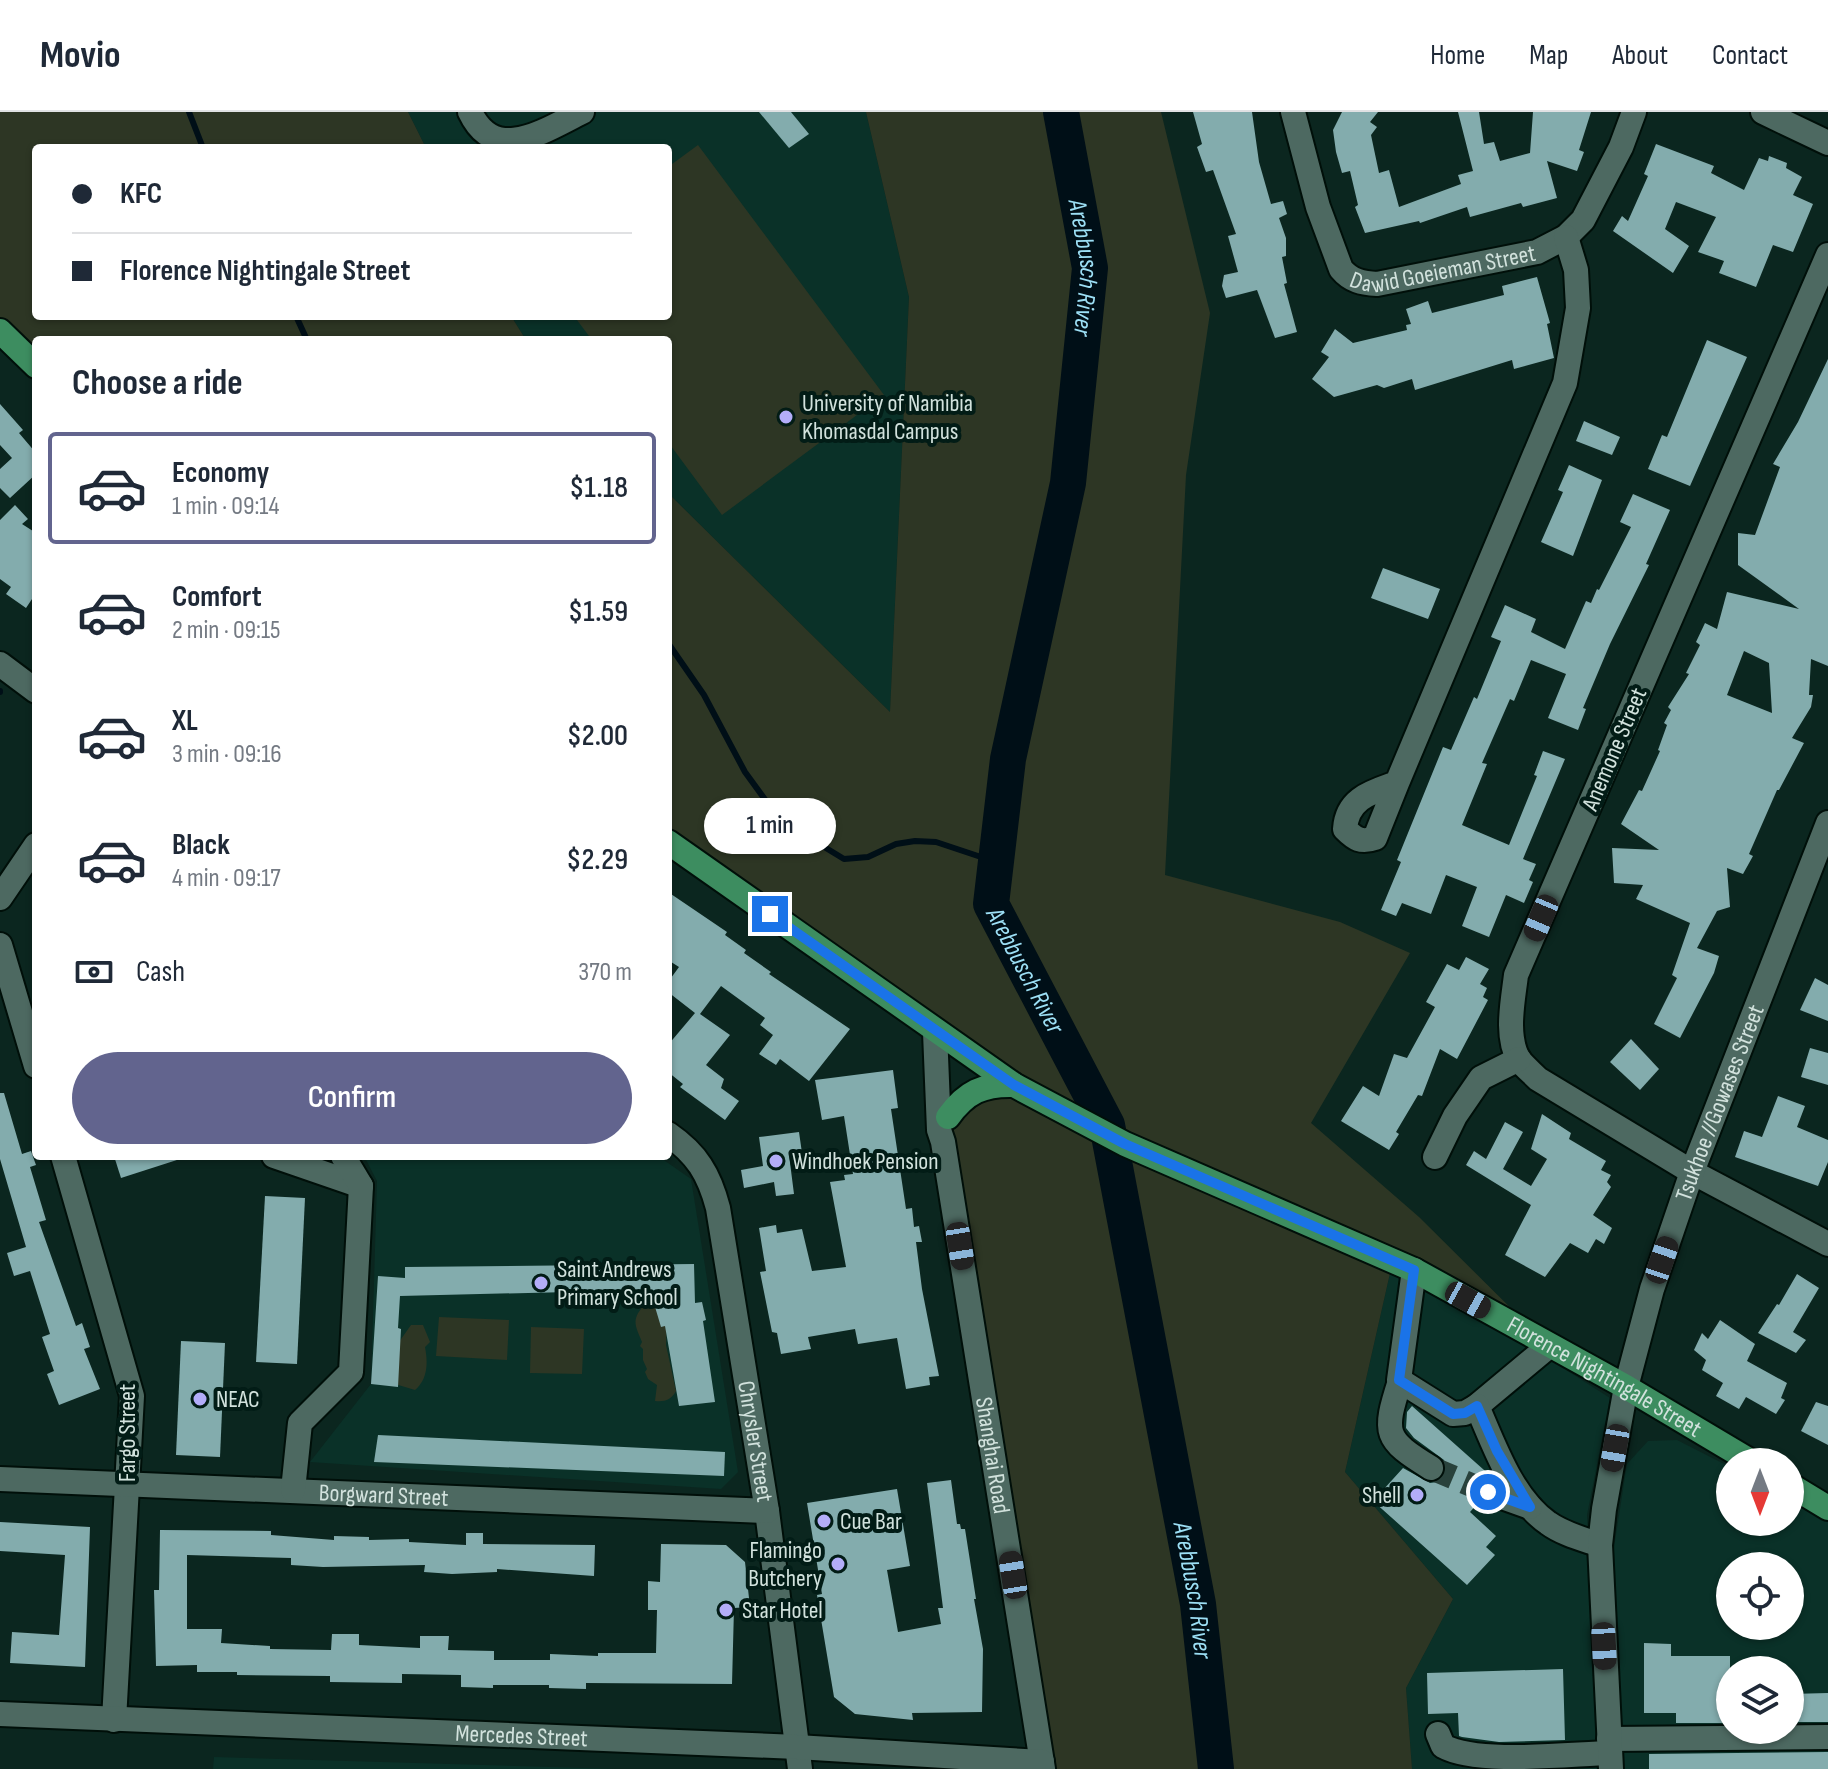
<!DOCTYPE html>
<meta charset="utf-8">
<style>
body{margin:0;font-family:"Sofia Sans Condensed",sans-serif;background:#f2f2f3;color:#1f2937;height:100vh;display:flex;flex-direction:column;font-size:30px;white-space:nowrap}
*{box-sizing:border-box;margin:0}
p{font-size:26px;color:#747a83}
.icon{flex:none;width:44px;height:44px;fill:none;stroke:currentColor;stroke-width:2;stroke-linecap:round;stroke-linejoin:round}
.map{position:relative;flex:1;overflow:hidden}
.side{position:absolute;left:32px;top:224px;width:640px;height:824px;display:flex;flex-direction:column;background:#fff;border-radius:8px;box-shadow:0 2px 6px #0004}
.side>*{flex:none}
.banner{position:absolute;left:32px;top:32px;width:640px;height:176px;border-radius:8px;box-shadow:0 2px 6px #0004;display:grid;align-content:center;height:176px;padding:0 40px;background:#fff}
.needle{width:52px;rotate:180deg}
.tools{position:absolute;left:1716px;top:1336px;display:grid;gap:16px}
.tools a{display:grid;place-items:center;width:88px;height:88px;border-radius:50%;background:#fff;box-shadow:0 2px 6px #0004;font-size:40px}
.end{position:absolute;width:36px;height:36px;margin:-18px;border:10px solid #1a73e8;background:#fff;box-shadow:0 0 0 4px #fff}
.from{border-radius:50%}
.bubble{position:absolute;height:56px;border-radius:28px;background:#fff;box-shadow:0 2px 6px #0004;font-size:26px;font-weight:600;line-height:56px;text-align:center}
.car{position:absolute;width:24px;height:48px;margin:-24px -12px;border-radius:10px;box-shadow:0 0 6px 2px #0007;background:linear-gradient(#222 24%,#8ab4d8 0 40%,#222 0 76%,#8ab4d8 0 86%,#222 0)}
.banner b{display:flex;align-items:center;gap:28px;height:76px;font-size:30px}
.banner b+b{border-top:2px solid #e0e1e3}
.banner i{width:20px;height:20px;background:#1f2937}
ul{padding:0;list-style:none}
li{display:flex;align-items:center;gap:24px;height:112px;margin:0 16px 12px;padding:0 24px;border:4px solid transparent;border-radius:8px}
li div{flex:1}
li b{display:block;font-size:30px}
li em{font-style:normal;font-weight:600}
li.on{border-color:#62648e}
li>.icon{width:72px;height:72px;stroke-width:1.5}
h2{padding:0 40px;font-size:36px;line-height:96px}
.pay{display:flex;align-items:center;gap:20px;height:88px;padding:0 40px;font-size:30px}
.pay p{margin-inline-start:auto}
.action{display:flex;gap:16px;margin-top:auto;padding:16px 40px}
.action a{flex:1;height:92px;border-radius:48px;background:#62648e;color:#fff;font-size:32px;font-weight:600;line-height:92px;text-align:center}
header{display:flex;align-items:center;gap:48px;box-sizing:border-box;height:112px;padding:0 40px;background:#fff;border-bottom:2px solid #e0e1e3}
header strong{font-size:38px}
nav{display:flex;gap:44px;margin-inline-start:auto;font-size:28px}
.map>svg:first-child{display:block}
.built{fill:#0a3128;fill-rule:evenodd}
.green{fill:#2d3624}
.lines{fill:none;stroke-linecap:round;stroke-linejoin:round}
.stream{stroke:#000f17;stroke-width:6}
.river{stroke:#000f17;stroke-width:36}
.building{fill:#83acad;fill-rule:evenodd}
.minor-tunnel{stroke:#29423c;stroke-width:24;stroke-dasharray:24 12;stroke-linecap:butt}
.minor-casing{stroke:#000f09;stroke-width:28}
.major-casing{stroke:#000f09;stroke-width:28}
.minor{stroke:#4d6961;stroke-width:24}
.major{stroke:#3d8d60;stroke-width:24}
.route{stroke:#1a73e8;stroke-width:10}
.poi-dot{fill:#b3adf9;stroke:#021c16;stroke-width:3}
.labels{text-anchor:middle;stroke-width:8;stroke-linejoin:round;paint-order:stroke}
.street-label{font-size:24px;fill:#d2e2dd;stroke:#021c16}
.poi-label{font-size:24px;fill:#d2e2dd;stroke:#021c16;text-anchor:start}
.water-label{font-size:26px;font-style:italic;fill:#9cdff5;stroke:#021c16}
</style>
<header>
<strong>Movio</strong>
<nav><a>Home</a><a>Map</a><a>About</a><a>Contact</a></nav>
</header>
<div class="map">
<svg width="1828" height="1657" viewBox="0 0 1828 1657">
<rect width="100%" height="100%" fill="#0b261f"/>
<!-- built -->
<g class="built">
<path d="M408,0H866L909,185L890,600L668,381V228H526L511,204H668V36H426Z"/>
<path d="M364,1044H658L691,1067L738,1360L721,1377L310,1350L371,1272L377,1069Z"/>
<path d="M1393,1148L1610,1286L1587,1403L1597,1657H1412L1406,1576L1453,1487L1345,1360Z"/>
<path d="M1677,1328L1730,1355V1410H1790V1386L1828,1406V1657H1620L1611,1455L1627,1352L1648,1329ZM1730,1454H1790V1514H1730ZM1730,1558H1790V1618H1730Z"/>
<path d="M214,1645L617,1657H213Z"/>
</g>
<!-- green -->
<g class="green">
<path d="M0,0H408L426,36H36V204H511L526,228H36V254L0,219Z"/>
<path d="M866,0H1161L1210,201L1186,363L1165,763L1340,810L1410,841L1311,1011L1419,1105L1549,1234L1393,1148L1345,1360L1453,1487L1406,1576L1412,1657H1043L948,1005L994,973L668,730V381L890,600L909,185Z"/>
<path d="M698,33L884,283L722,403L668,330V228H592L574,204H668V55Z"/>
<path d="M629,1178H644L667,1201L666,1233L676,1279C671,1288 665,1290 655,1289L657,1273L648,1267L645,1260L647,1257L643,1248V1237L640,1234L642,1230C637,1217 631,1209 641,1197L625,1193V1185Z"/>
<path d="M439,1205L509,1208L507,1248L436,1244Z"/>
<path d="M411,1213H423L430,1230L425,1235C428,1251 428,1267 415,1278L395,1272L399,1230Z"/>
<path d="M531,1215L584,1217L582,1262L530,1261Z"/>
</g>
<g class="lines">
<!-- stream -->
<g class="stream">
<path d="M189,0L203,36"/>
<path d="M296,204L307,228"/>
<path d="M668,531L704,583L745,660L780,708L844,747L868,745L896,732L915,729L936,730L996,750"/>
<path d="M0,580V579"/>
</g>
<!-- river -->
<path class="river" id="s1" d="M1061,0L1090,156L1068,371L1008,647L991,792L1107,1013L1198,1492L1216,1657"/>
</g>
<!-- building -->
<g class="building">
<path d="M759,0H791L809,22L789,36Z"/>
<path d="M1193,0H1252L1259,50L1271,92L1283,89L1287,102L1279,106L1286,126V144L1282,145L1287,171L1284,172L1297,220L1275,226L1257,178L1226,186L1222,174L1224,163L1238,160L1228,124L1236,122L1213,58L1206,60L1197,35L1202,32Z"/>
<path d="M1342,0H1378L1370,10L1377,15L1371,23L1379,61L1389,58L1399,95L1461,72L1458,63L1473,59L1458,0H1479L1484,32L1494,30L1500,49L1530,41L1533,0H1591L1579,38L1584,40L1577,59L1547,49L1557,86L1523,95L1521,91L1470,105L1467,95L1420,111L1419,109L1365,121L1355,95L1358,93L1350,59L1342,61L1336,40L1333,18Z"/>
<path d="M1656,32L1714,54L1711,61L1744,78L1759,46L1768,49L1769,44L1787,51L1786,56L1802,65L1793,83L1813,92L1793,140L1773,133L1756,175L1719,161L1724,149L1698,140L1716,105L1676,90L1665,117L1689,134L1673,161L1613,119L1622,104L1628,109L1648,64L1644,62Z"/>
<path d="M1537,165L1550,211L1547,212L1554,246L1514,257L1512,248L1415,278L1412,267L1384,276L1377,273L1334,285L1312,267L1329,245L1321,240L1335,217L1353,231L1407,218L1406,213L1411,212L1406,197L1428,189L1432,201L1504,183L1502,174Z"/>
<path d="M1707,228L1747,245L1690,374L1648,357L1662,323L1667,325Z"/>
<path d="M1828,247V554L1811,547L1809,583H1813L1811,595L1792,626L1804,631L1779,678H1777L1749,742L1753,744L1743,762L1727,756L1730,795L1717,799L1697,836L1719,844L1714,861L1680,926L1654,912L1677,866L1672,863L1690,811L1636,787L1643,773L1614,771L1612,736L1659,738L1621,712L1639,678L1642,679L1660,639L1658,638L1667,613L1664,611L1671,598L1668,595L1689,562L1686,561L1700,533L1696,530L1705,511L1717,517L1727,480L1799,497L1738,453V421L1755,423L1780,355L1773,352L1798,310ZM1744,539L1769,551L1772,601L1727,583Z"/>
<path d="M0,292L23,318L19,321L36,341V362L10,386L0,376V357L12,346L0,333Z"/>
<path d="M1584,309L1620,325L1612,343L1576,329Z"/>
<path d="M1569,353L1602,368L1573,444L1541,430L1563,380L1558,378Z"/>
<path d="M1633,382L1670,398L1646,452L1649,453L1610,532L1583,596L1586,597L1578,618L1548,606L1566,562L1531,548L1514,589L1510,587L1482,651L1487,652L1462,713L1509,733L1537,664L1534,663L1543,639L1565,647L1523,747L1536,752L1529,768L1533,770L1524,791L1506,783L1489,825L1462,814L1477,775L1446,763L1431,802L1402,791L1396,804L1381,798L1401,750L1397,748L1443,635L1451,638L1474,585L1477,587L1501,529L1491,525L1505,493L1536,507L1531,520L1565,537L1586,489L1591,491L1597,477L1599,478L1631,415L1620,410Z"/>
<path d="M15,393L28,407L22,412L36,421V481L26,496L6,482L11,475L0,467V408Z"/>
<path d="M1383,456L1440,477L1428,507L1371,486Z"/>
<path d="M668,780L727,820L725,823L746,838L744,841L771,860L769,862L850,917L809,969L780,947L776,953L759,942L773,923L760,913L765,906L721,874L700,902L730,923L706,953L724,967L721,976L739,989L725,1008L680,975L683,972L668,960V933L695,901L668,880V870L679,855L668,848Z"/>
<path d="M1466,845L1489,857L1480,872L1487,876L1483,885L1488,888L1457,947L1440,937L1422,984L1418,983L1396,1020L1399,1022L1389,1038L1341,1009L1363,974L1379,984L1394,942L1407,946L1435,895L1426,890L1447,852L1459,858Z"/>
<path d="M1815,866L1828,873V909L1800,898Z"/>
<path d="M1631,927L1659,957L1640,978L1610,950Z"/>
<path d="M1810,936L1828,941V973L1801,965Z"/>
<path d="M893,958L898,996L891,997L906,1097L912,1096L914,1115L919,1114L922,1130H916L922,1177L939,1264L929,1265L930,1273L906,1277L897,1226L858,1232L855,1217L808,1225L811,1237L781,1242L777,1221L772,1220L760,1160L766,1159L759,1116L776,1113L777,1121L802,1117L812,1159L846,1155L830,1070L845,1068L844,1063L853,1062L844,1004L822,1008L815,968Z"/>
<path d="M0,981H4L22,1042L31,1039L36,1053L30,1055L46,1108L39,1110L76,1214L82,1211L90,1235L84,1237L100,1277L59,1293L47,1262L54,1259L42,1225L50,1222L30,1159L14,1164L7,1141L26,1135L0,1047Z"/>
<path d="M1778,984L1805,994L1797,1015L1828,1028V1050L1818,1074L1735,1045L1744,1019L1762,1025Z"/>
<path d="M1542,1002L1571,1021L1569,1027L1606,1049L1601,1058L1611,1063L1607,1070L1611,1075L1593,1103L1612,1116L1604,1132L1596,1127L1588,1141L1570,1131L1545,1165L1505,1143L1531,1093L1466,1053L1474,1039L1486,1047L1505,1010L1523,1020L1503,1057L1531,1074L1547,1047L1531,1037Z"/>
<path d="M799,1020L802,1041L789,1043L794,1082L776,1084L774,1070L744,1076L741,1058L763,1054L759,1025Z"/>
<path d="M114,1044H179L180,1047L121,1066Z"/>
<path d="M265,1084L305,1086L297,1252L256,1250Z"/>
<path d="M694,1152L695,1191L702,1190L706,1208L703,1209L715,1290L679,1294L665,1214L661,1215L650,1178L400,1184L398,1216L401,1217L398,1275L371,1272L378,1164L405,1166V1155Z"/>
<path d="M1797,1162L1819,1176L1793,1220L1806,1228L1796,1241L1758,1221L1777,1192L1779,1193Z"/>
<path d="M1720,1208L1755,1232L1747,1249L1787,1271L1781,1286L1785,1288L1776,1302L1746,1285L1739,1297L1716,1284L1723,1271L1702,1258L1706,1248L1694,1238L1702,1221L1708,1227Z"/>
<path d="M181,1229L225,1231L220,1345L176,1343Z"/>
<path d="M1816,1290L1828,1294V1333L1801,1319Z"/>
<path d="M1412,1294L1493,1366L1485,1365L1474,1374L1473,1383L1478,1391L1470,1400L1496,1424L1486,1435L1495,1443L1467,1473L1373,1389L1403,1356L1430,1371L1437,1370L1444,1363L1446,1356L1444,1348L1414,1326L1406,1316L1407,1300Z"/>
<path d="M378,1323L725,1340L724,1364L374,1350Z"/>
<path d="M951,1368L957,1412H960L961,1417H965L976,1487H974L983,1537L982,1600L912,1601L913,1608L855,1602L834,1585L817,1483L822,1482L807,1391L897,1377L910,1454L887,1458L898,1520L941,1512L938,1496H943L927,1371Z"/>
<path d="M0,1410L90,1415L85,1555L10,1551L12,1520L59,1523L65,1443L0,1439Z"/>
<path d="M160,1418L271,1419V1423L334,1428V1424L369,1425V1428L409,1427V1430L466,1433V1421H483V1432L595,1433L594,1464L497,1457V1460L452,1462L424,1460L425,1453L323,1455L291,1453V1446L187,1443V1517H222L221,1531L270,1534V1537L331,1538L332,1522H359V1533L420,1536V1524H449L448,1538L494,1539V1548H550V1542L598,1544V1541H656L657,1498H648V1469L660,1470L661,1432L726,1433L745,1450L750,1495L734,1496L732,1572L586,1571V1577L549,1576V1573H493V1576L461,1575V1563L402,1562V1571L330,1570V1564L237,1563V1560H197V1553L156,1554L154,1478H159Z"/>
<path d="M1644,1531L1671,1532V1544H1730V1611H1676V1601H1644Z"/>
<path d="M1563,1557L1565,1628L1499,1630L1462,1625L1459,1624L1458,1601L1428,1602L1427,1561Z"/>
<path d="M1828,1581V1610H1790V1582Z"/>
<path d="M1828,1640V1657H1649V1642Z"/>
</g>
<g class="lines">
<!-- minor-tunnel -->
<path class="minor-tunnel" d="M1431,1356L1488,1380"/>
<defs>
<g id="minor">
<path d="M470,0C495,53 545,18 582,0"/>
<path id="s2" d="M1293,0L1318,95L1341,157C1351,169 1362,171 1377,172L1537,140L1566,125L1583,108L1621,35L1634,0"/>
<path d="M1763,0L1828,31"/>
<path d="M1828,143L1516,863C1513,889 1505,924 1519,948C1524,954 1532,961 1538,967L1692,1060L1828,1132"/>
<path d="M0,552L36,579"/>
<path d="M1397,671C1372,680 1347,686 1345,717C1355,727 1361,731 1375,726L1397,671L1565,271L1578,196L1576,158L1566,125"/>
<path d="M0,786L36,733"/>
<path d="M0,833L36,954"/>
<path id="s3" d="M935,920L939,1018L943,1030L1043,1657"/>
<path id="s4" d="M668,1022C697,1042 709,1062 718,1096L767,1399L800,1657"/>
<path d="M63,1044L132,1284L114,1608"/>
<path d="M274,1044L361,1074"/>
<path d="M1435,1045L1455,1004L1481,966L1519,947"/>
<path d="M1414,1158L1399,1268L1453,1302L1465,1301L1477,1294L1549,1234"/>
<path d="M1400,1269C1383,1322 1384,1327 1431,1356"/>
<path d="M1477,1294C1494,1333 1512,1386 1548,1411C1563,1422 1583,1427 1600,1433"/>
<path id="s5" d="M0,1367L767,1399"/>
<path d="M293,1378L300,1311L351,1260L361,1074L343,1044"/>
<path d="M1488,1380L1530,1395"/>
<path id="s6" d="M0,1602L797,1635L1042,1650"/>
<path d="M1438,1622L1443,1634C1477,1653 1569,1642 1610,1641"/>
<path d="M1609,1627L1828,1625"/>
<path id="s7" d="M1611,1657L1600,1433L1604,1397L1626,1275L1652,1177L1692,1060L1828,711"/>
</g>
<g id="major">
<path d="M0,219L36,254"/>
<path id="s8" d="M668,730L1014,973L1125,1032L1414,1158L1626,1275L1752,1350"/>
<path d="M948,1005C966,980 983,972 1014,973"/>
<path d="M1790,1373L1828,1396"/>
</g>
</defs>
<!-- minor casing -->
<use href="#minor" class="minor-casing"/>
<!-- major casing -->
<use href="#major" class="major-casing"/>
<!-- minor -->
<use href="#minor" class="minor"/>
<!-- major -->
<use href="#major" class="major"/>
</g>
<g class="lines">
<!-- route -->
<path class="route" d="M770,802L1014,973L1125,1032L1414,1158L1399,1268L1453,1302L1465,1301L1477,1294L1497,1339L1530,1395L1488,1380"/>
</g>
<!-- markers -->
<g class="poi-dot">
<circle cx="786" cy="305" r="8"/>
<circle cx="776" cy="1049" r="8"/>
<circle cx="541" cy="1171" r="8"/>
<circle cx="200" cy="1287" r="8"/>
<circle cx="1417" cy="1383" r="8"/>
<circle cx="824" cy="1409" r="8"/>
<circle cx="838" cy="1452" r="8"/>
<circle cx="726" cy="1498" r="8"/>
</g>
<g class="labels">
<!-- street labels -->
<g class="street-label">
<text dy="8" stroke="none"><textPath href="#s2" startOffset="272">Dawid Goeieman Street</textPath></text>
<text transform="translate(1614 637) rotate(-67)" y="8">Anemone Street</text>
<text dy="8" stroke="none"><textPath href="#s7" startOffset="684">Tsukhoe //Gowases Street</textPath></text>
<text dy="8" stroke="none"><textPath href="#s8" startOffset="1082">Florence Nightingale Street</textPath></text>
<text transform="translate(127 1321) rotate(-90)" y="8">Fargo Street</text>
<text dy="8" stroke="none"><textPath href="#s4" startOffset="328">Chrysler Street</textPath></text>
<text dy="8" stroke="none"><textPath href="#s3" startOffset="428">Shanghai Road</textPath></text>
<text dy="8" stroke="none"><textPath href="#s5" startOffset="384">Borgward Street</textPath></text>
<text dy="8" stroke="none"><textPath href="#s6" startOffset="522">Mercedes Street</textPath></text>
</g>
<!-- poi labels -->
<g class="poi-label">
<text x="802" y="299">University of Namibia<tspan x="802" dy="28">Khomasdal Campus</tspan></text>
<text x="792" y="1057">Windhoek Pension</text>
<text x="557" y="1165">Saint Andrews<tspan x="557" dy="28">Primary School</tspan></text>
<text x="216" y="1295">NEAC</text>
<text x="1401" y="1391" text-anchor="end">Shell</text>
<text x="840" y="1417">Cue Bar</text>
<text x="822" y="1446" text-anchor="end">Flamingo<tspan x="822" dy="28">Butchery</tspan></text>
<text x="742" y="1506">Star Hotel</text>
</g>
<!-- water labels -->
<g class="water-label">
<text dy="9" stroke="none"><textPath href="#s1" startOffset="158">Arebbusch River</textPath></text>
<text dy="9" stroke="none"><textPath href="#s1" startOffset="878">Arebbusch River</textPath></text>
<text dy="9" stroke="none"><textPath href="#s1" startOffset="1526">Arebbusch River</textPath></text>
</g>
</g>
</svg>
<div class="tools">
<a><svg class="needle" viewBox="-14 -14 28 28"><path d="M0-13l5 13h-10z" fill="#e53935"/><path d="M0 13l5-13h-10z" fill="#747a83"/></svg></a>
<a><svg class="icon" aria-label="locate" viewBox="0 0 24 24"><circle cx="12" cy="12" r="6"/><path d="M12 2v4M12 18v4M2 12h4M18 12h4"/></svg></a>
<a><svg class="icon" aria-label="layers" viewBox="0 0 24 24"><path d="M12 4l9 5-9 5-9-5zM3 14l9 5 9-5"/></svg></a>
</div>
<i class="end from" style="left:1488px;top:1380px"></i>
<i class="end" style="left:770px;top:802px"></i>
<div class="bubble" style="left:704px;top:686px;width:132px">1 min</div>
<i class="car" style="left:1541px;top:806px;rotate:203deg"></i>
<i class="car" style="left:960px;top:1134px;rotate:171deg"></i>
<i class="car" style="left:1662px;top:1148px;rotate:19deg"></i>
<i class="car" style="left:1468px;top:1188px;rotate:119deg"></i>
<i class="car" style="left:1615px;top:1336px;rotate:190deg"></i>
<i class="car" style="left:1013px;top:1463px;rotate:351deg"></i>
<i class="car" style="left:1604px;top:1534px;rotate:177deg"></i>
<div class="banner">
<b><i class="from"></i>KFC</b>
<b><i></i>Florence Nightingale Street</b>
</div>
<section class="side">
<h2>Choose a ride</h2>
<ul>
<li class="on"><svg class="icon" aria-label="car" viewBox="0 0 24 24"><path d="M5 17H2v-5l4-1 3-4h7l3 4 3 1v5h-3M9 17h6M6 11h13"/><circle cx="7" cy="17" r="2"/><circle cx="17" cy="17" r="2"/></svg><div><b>Economy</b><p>1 min · 09:14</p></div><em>$1.18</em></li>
<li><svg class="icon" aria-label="car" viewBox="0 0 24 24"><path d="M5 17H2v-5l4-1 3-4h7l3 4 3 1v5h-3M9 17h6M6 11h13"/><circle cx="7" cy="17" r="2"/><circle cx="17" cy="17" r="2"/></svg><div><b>Comfort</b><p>2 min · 09:15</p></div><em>$1.59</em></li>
<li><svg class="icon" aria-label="car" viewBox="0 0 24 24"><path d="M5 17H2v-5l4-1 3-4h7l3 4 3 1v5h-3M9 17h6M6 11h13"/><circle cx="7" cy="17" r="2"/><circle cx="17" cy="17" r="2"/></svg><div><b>XL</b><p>3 min · 09:16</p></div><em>$2.00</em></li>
<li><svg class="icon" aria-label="car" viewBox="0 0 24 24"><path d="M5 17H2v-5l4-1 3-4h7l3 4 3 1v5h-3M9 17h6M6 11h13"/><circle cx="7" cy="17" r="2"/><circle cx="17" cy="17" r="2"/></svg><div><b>Black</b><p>4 min · 09:17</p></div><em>$2.29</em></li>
</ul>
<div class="pay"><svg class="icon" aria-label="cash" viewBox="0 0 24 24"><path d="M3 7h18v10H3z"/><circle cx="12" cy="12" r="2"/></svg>Cash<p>370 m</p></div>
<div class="action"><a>Confirm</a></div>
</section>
</div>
